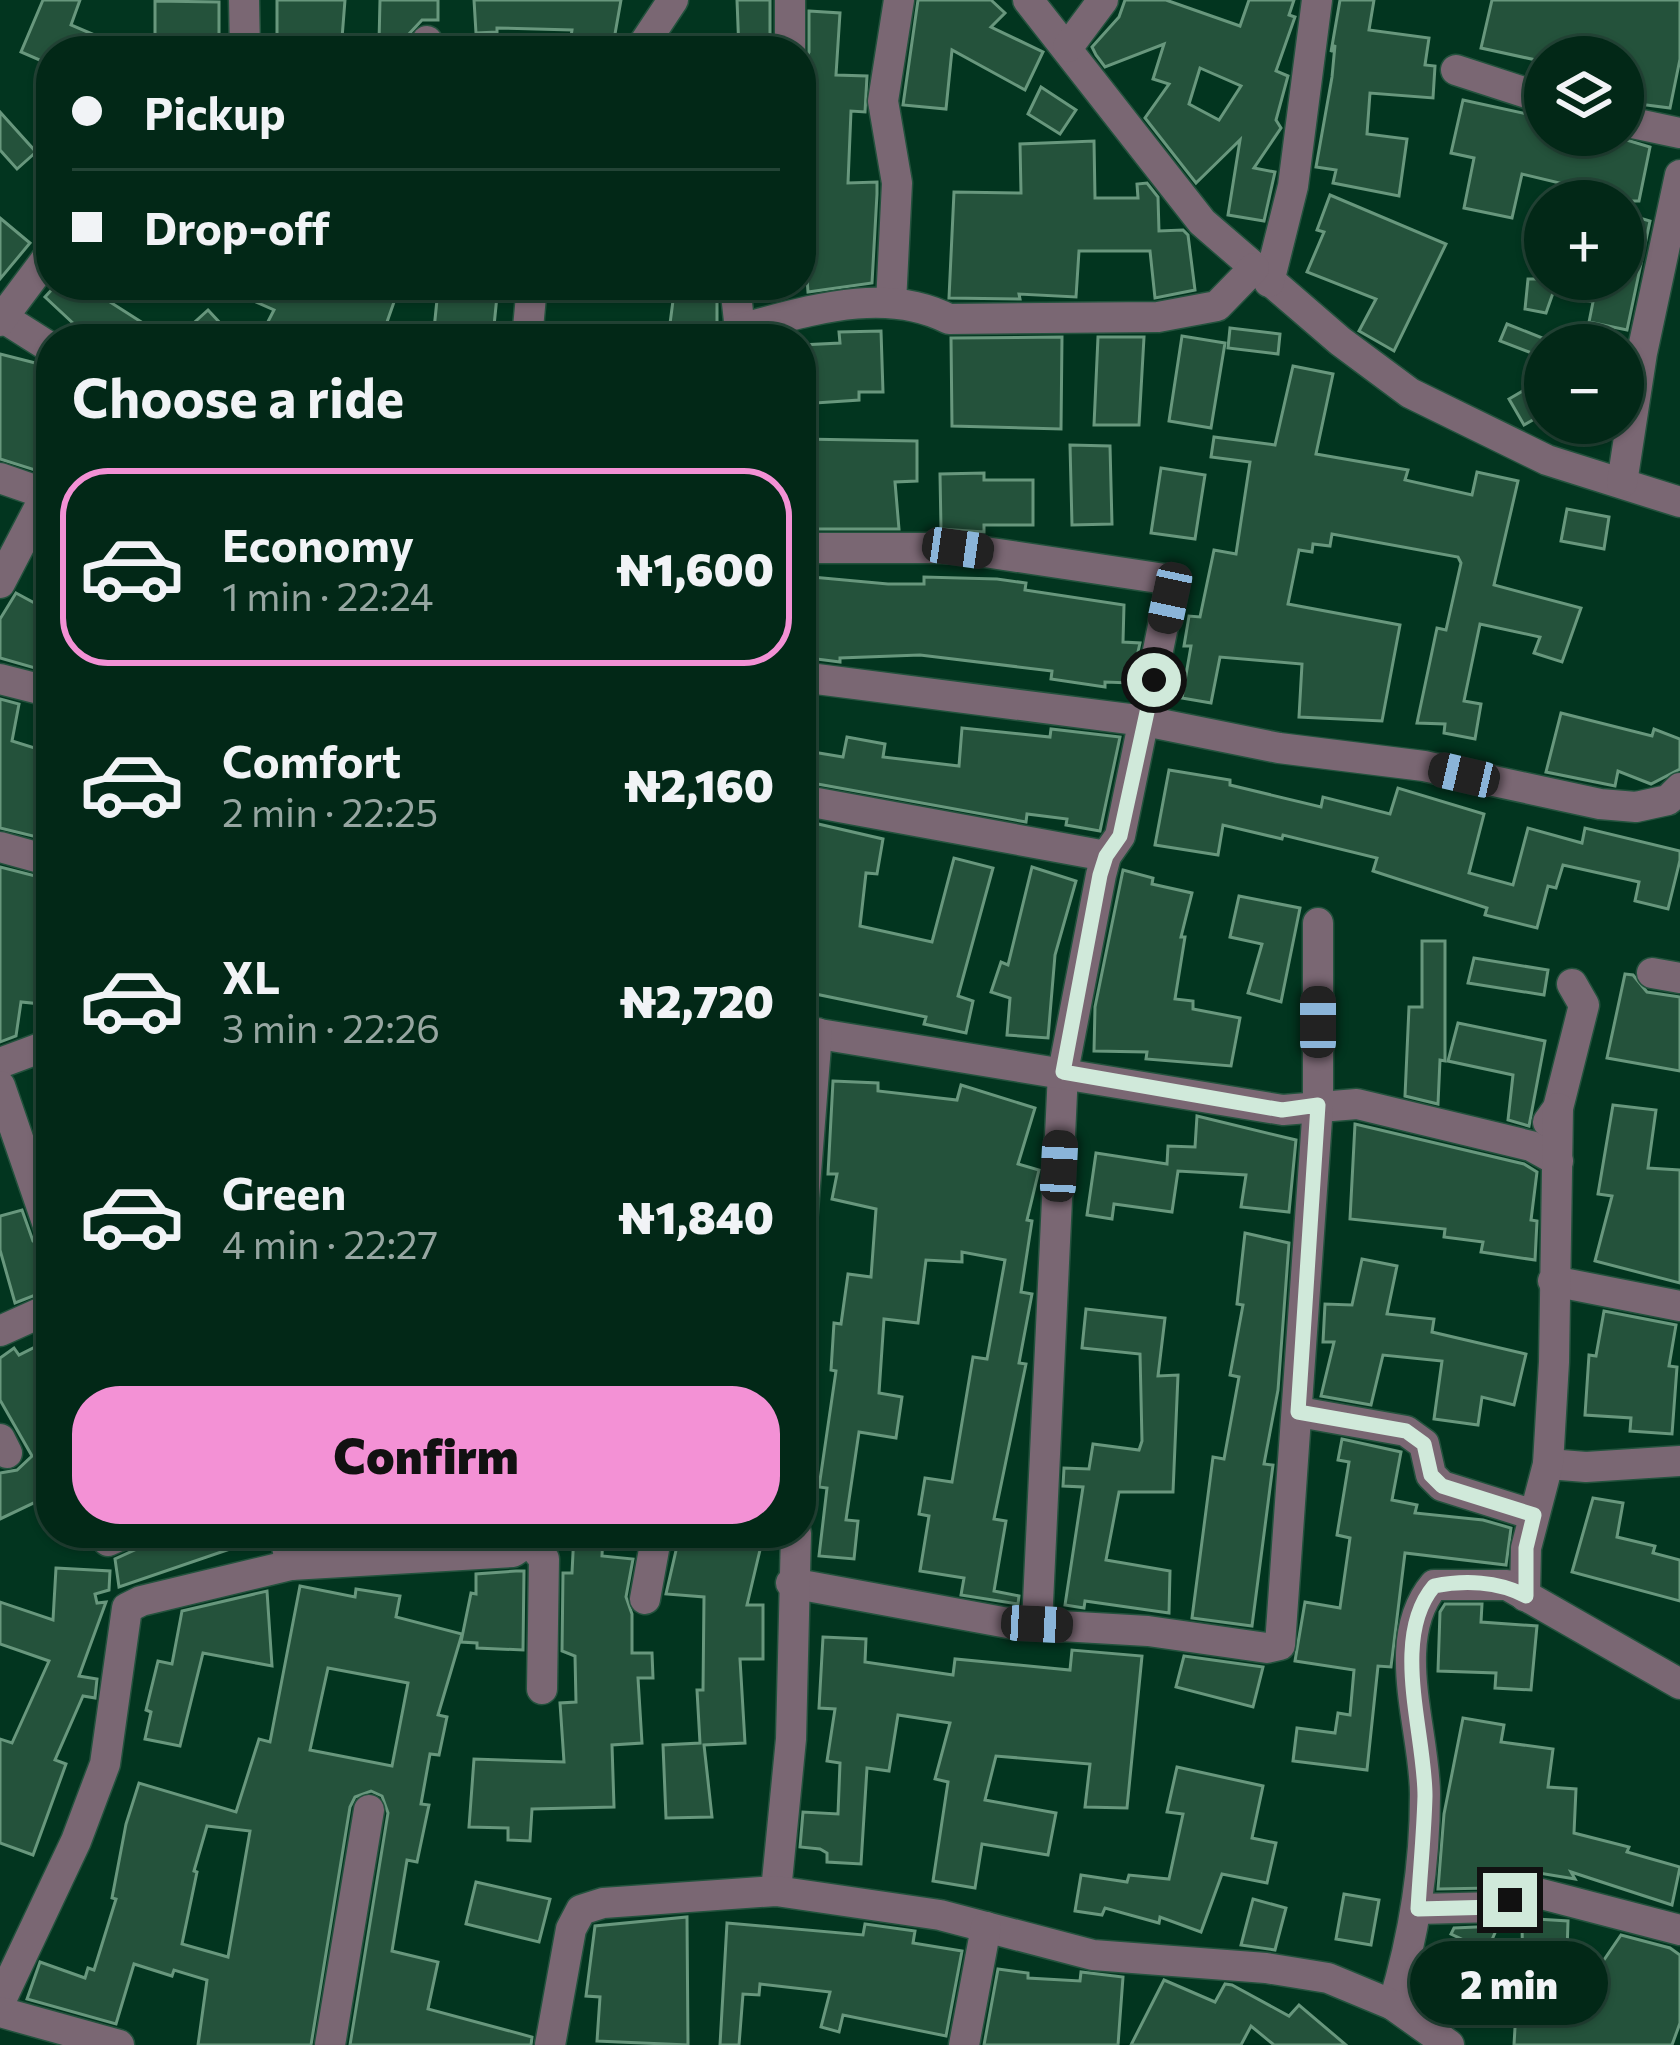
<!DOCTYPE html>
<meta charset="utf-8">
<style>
body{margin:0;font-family:Commissioner,sans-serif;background:#0c3020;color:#f1f3f6;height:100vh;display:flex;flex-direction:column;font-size:45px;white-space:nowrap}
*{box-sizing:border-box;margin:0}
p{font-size:39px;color:#96a6a1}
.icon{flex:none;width:66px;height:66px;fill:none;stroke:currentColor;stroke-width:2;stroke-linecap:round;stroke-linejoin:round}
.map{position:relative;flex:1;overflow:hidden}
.side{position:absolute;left:36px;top:324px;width:780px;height:1224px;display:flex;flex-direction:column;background:#022817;border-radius:48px;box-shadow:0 3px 9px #0004,0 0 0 3px #234436}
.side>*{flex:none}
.guide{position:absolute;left:36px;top:36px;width:780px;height:264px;border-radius:48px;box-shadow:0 3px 9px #0004,0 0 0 3px #234436;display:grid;align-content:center;height:264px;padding:0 36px;background:#022817}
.fabs{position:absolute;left:1524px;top:36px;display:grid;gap:24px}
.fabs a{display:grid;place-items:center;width:120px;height:120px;border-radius:50%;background:#022817;box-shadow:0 3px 9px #0004,0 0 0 3px #234436;font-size:60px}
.end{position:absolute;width:54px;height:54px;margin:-27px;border:15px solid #d0e9da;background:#111;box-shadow:0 0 0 6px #111}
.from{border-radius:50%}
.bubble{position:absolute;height:84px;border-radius:42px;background:#022817;box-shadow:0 3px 9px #0004,0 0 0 3px #234436;font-size:39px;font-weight:800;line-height:84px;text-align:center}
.car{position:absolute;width:36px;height:72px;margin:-36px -18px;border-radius:15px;box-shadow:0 0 9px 3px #0007;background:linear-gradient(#222 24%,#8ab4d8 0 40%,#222 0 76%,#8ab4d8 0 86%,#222 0)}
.guide b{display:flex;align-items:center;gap:42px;height:114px;font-size:45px}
.guide b+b{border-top:3px solid #234436}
.guide i{width:30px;height:30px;background:#f1f3f6}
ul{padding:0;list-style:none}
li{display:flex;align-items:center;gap:36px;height:198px;margin:0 24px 18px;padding:0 12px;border:6px solid transparent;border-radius:48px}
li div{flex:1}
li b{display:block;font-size:45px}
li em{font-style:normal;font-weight:800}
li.selected{border-color:#f391d5}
li>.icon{width:108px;height:108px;stroke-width:1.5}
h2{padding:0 36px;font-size:54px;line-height:144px}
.cta{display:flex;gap:24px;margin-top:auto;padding:24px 36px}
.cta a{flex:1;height:138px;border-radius:48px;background:#f391d5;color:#111;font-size:48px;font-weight:800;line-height:138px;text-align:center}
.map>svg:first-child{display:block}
.building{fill:#24523b;stroke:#68977d;stroke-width:3;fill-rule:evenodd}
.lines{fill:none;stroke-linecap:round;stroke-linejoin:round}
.minor-casing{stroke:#23523d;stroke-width:33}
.minor{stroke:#7a6773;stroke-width:30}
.route{stroke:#d0e9da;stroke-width:15}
</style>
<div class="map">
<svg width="1680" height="2045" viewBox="0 0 1680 2045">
<rect width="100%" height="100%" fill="#02351f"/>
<!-- building -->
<g class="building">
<path d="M43,0H80L71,25L132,51H51V65L21,52Z"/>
<path d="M277,0H345L341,51H277Z"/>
<path d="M380,0H438V20H422L409,34L408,43L379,42Z"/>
<path d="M474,0H621L612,51L570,43L572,30L497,28V32L476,33Z"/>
<path d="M737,0H770V51H739Z"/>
<path d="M918,0H991L1005,13L991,27L1043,52L1025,90L952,50L946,109L903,105Z"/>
<path d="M1125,0H1166L1240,26L1249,0H1294L1289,15L1295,17L1276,71L1288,76L1276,120L1281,128L1254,168L1275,172L1264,221L1228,215L1240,140L1196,183L1145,118L1169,84L1153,79L1164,44L1105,67L1096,55L1092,47L1119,17ZM1200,68L1241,86L1219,120L1189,104Z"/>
<path d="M1340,0H1374L1369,30L1429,38L1425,65L1435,66L1433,98L1370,93L1367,134L1407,139L1399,196L1333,183L1336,170L1316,167L1332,77L1335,45L1331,52Z"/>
<path d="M1492,0H1680V59L1670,108L1623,102V57H1545V62L1481,48Z"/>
<path d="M155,1L219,2V43H155Z"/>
<path d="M809,11L840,13L836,75L867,76L865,112L851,111L848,183L877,182V194L872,283L808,292L801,196L809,195L812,111H801V67L809,52Z"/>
<path d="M1041,87L1076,110L1060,134L1028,114Z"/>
<path d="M1463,100L1545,118V135L1603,144L1610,135L1650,147L1639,201H1559L1564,184L1522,174L1512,218L1464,208L1474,158L1451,153Z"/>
<path d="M0,112L36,152L17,169L0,150Z"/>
<path d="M1094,141L1095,198H1138L1137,184L1147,183L1158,197L1159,231L1183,230L1188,235L1195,290L1155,298L1150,251H1079L1076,297L1019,294L1020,299L949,298L954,192L1021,193L1020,144Z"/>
<path d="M1330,195L1446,244L1394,351L1359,331L1376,299L1307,272L1324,232L1317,230Z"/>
<path d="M1623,213L1650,221L1627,330L1589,322L1593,302L1553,293L1546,313L1525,309L1528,279H1623Z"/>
<path d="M0,218L30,243L0,279Z"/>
<path d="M56,285H108L99,295L168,339H90L45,297Z"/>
<path d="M218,285H400L381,339H259L274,310Z"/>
<path d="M438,290L497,296L493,336L466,333L465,339H433Z"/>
<path d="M674,293L717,299V339H668Z"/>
<path d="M208,310L235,339H176Z"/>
<path d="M1507,324L1545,339V358L1500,341Z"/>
<path d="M1230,328L1280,334L1278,354L1228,348Z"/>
<path d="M881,331L883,392H859V400L801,404V345L840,343L839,332Z"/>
<path d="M1182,336L1225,343L1211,428L1169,421Z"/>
<path d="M1062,337L1061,429L952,426L951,338Z"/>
<path d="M1098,337H1144L1139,425H1094Z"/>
<path d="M0,354L51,367V466L38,471L0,459Z"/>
<path d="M1293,366L1333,374L1316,454L1408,470L1405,480L1472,495L1477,472L1518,481L1494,585L1581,608L1562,662L1534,653L1540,637L1480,624L1464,701L1481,704L1475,739L1444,733L1445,724L1417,723L1437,628L1446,630L1461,563L1458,557L1332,534L1330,546L1313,544L1312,552L1299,550L1288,604L1400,625L1382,721L1299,717L1302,664L1220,657L1211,703L1182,698L1191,646H1184L1189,616L1200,617L1214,550L1236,554L1250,462L1211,457L1214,437L1275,445Z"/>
<path d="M1545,378V413L1524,425L1509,399Z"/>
<path d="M801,439L917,441V481L895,482L899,529H801Z"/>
<path d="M1070,445L1110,446L1112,524L1072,525Z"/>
<path d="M1161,468L1205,475L1195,539L1151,533Z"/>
<path d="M984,473V480H1033V525H984V532L941,529L940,474Z"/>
<path d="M1567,509L1609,517L1604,549L1561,541Z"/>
<path d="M801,576L888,584H924V577L997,579L1026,583L1025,590L1124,605L1123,642L1140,643L1131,683L1105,682V687L1051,679L1052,671L920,655L840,658V662L801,657Z"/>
<path d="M16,593L51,612V637L35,668L0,658V619Z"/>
<path d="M0,699L19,704L12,741L51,753V820L46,818L41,838L0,828Z"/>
<path d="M1561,713L1652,736L1654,729L1680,739V769L1651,784L1618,771L1615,786L1546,772Z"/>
<path d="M962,728L1050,737L1051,729L1120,737L1100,831L1066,825L1067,819L1027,814L1026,822L801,781V750L843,757L847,737L885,744L883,757L959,766Z"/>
<path d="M1169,770L1230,780V785L1321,807L1323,797L1390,814L1398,788L1484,814L1469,873L1513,885L1528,828L1582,843L1585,828L1680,851V860L1668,909L1635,901L1639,882L1563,865L1556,888L1548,886L1537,928L1485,915L1487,908L1373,871L1377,858L1283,835L1282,839L1223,825L1218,855L1155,845Z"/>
<path d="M801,820L883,839L877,874L866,873L860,926L932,942L954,858L993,868L958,996L973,1001L966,1033L924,1024L926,1017L801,991L810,929L801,928Z"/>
<path d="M0,867L51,880V1005L21,1002L16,1036L0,1042Z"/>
<path d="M1032,867L1076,881L1055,955L1048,1038L1007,1035L1010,998L991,992L1001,962L1008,965Z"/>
<path d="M1123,870L1153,878L1152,884L1192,893L1181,937H1185L1175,999L1193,1001V1009L1240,1018L1231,1066L1146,1059L1147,1052L1094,1051L1095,1007Z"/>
<path d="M1239,896L1300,908L1281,1002L1248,993L1262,944L1230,937Z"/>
<path d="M1422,941H1445V1061L1440,1060L1438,1104L1405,1096L1409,1007H1422Z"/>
<path d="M1474,958L1548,970L1544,995L1468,983Z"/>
<path d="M1625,974L1633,975L1647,992L1680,997V1071L1607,1058Z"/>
<path d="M1458,1023L1545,1041L1529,1126L1508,1120L1513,1075L1448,1061Z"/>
<path d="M833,1081L878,1083V1091L957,1100L961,1085L1035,1108L1018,1164L1039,1170L1027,1220L1032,1221L1021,1292L1032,1294L1019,1363L1026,1364L994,1519L1006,1521L994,1591L1019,1596L1018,1604L961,1595L964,1578L920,1571L929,1516L919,1514L925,1478L952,1482L973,1357L987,1359L1005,1260L962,1252V1262L926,1260L918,1323L884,1319L879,1393L902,1397L896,1438L859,1432L846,1520L858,1521L854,1559L819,1556L827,1488L819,1487L836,1371L831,1370L834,1323L841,1324L848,1274L871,1277L876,1209L832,1199L837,1174H828Z"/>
<path d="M1613,1105L1656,1110L1648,1168L1680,1170V1283L1595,1261L1612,1196L1598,1194Z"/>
<path d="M1197,1116L1296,1140L1289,1212L1241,1207L1246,1175L1178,1171L1172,1212L1114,1204L1112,1219L1087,1215L1096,1153L1167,1164L1168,1146L1195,1147Z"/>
<path d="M1355,1124L1524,1164L1537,1172L1531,1220L1537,1221L1535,1260L1481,1252L1483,1242L1444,1237L1445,1229L1350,1219Z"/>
<path d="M22,1210L33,1241L51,1253V1289L15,1303L0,1250V1216Z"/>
<path d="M1245,1233L1289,1243L1278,1390L1264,1464L1273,1465L1252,1626L1192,1618L1213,1457L1224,1459L1239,1377L1230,1375L1243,1305L1237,1304Z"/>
<path d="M1362,1259L1397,1266L1387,1314L1434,1319L1432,1332L1526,1354L1514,1405L1482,1397L1478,1425L1434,1419L1442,1361L1383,1355L1371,1405L1321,1396L1334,1342H1323L1325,1304L1352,1305Z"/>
<path d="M1086,1309L1165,1318L1158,1376L1178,1375L1173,1492H1119L1106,1560L1170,1571L1169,1613L1085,1601L1084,1608L1065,1605L1083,1487L1063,1486L1064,1468L1089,1469L1093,1444L1139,1450L1142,1441L1140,1354L1082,1348Z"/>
<path d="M1604,1311L1676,1325L1669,1366L1677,1367L1672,1434L1630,1431L1631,1418L1585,1415L1589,1355L1596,1356Z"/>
<path d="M51,1339V1490L48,1496L0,1519V1473L17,1470L32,1456L0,1400V1358L14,1348L19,1355Z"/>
<path d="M1342,1439L1401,1452L1392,1500L1417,1505L1415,1513L1483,1520L1511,1528L1506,1565L1405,1553L1391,1667L1378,1666L1367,1770L1293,1761L1297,1728L1335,1733L1338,1713L1350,1715L1354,1670L1295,1661L1305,1602L1340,1608L1350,1538L1337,1535L1349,1462L1338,1460Z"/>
<path d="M1593,1498L1623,1503L1617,1537L1655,1546L1653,1553L1680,1560V1601L1572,1572Z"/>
<path d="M190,1533H265V1537L119,1587L115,1559L137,1549L193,1542Z"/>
<path d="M574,1533H603L602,1556L633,1559L626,1597L632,1614V1653H652L653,1678H638L642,1743L612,1745L614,1807L532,1809L530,1841L508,1840V1828L469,1827L474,1759L564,1762L560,1703L576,1702L575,1656L562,1651L563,1573H572Z"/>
<path d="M680,1533H764L747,1605H763V1659H740L745,1743L704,1745L712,1817L666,1818L663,1745L700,1743L697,1690H703L704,1597L666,1594Z"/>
<path d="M56,1568L110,1571L109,1590L95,1594L97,1603L106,1602L79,1676L97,1679L95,1698L83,1696L55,1760L66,1764L33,1855L0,1843V1739L12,1743L49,1661L0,1644V1602L53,1620Z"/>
<path d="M516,1571H524L523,1650L477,1648V1643L461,1642L471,1593L476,1594V1574Z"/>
<path d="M300,1586L355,1597L356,1589L400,1596L396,1617L462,1634L438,1715L447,1717L439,1755L430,1754L421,1804L429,1805L417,1862L407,1860L392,1951L438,1962L428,2009L532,2037L531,2045H350L388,1813L382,1796L371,1791L355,1797L350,1807L311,2045H198L207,1980L174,1970L172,1976L134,1964L116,2024L27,1999L40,1962L85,1978L88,1968L94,1970L116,1899L112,1898L126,1824L139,1783L236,1812L259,1739L270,1742ZM328,1668L408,1683L392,1766L310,1750ZM207,1826L250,1831L228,1957L182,1944L197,1872L194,1871Z"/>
<path d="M267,1591L272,1666L203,1653L180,1746L145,1739L151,1712L146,1710L158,1661L172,1664L182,1611Z"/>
<path d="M1445,1604H1482L1481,1622L1537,1626L1531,1690L1495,1688L1496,1673L1438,1671L1440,1612Z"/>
<path d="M823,1637L866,1639L865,1662L953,1675L955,1659L1070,1670L1072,1650L1142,1656L1127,1808L1085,1807L1090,1764L996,1756L985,1800L1056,1813L1048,1855L982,1844L975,1888L933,1881L948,1782L935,1779L950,1723L898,1715L889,1771L867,1768L861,1864L827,1862V1853L820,1849L800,1847L803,1812L838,1814L840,1763L827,1761L835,1709L819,1708Z"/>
<path d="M1184,1656L1263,1667L1253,1707L1176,1687Z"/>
<path d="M1463,1718L1504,1725L1501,1742L1553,1749L1548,1787L1576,1789L1574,1833L1629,1847L1627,1852L1680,1867L1672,1905L1571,1872L1575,1879L1533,1872L1492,1888L1438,1889L1444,1814Z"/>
<path d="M1177,1767L1263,1786L1252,1838L1276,1843L1267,1883L1222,1874L1201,1932L1160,1917L1159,1923L1105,1908L1102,1915L1075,1911L1081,1875L1127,1882L1129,1875L1169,1879L1183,1814L1167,1812Z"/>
<path d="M476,1882L550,1899L539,1942L466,1924Z"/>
<path d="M1344,1894L1379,1900L1371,1945L1336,1939Z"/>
<path d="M1253,1899L1286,1908L1275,1950L1241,1945Z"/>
<path d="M687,1917L688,2045L597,2041L600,1997L586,1996L595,1926Z"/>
<path d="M1522,1918L1568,1921L1565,2017L1621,1935L1670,1948L1680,1955V2023L1672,2045H1514L1516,2010L1523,2011Z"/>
<path d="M727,1923L863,1935L865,1924L915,1931L913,1943L962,1951L946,2036L843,2015L839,2032L821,2027L830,1992L760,1984L759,1995L743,1994L739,2045H720Z"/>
<path d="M1498,1926L1487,1951L1451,1934L1454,1928Z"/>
<path d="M998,1969L1028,1973V1978L1080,1981L1081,1972L1123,1977L1118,2045H984Z"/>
<path d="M1164,1980L1215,2002L1225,1984L1232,1985L1289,2016L1299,2005L1346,2045H1274L1251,2026L1241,2045H1131Z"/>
</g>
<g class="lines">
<defs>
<g id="minor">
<path d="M244,0L245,51"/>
<path d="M1028,0L1202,222L1340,341L1410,393L1547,460L1680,502"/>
<path d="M427,41L429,51"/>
<path d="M1068,47L1103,0"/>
<path d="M639,51L673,0"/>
<path d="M790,51V0"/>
<path d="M1456,70L1545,99"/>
<path d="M1623,121L1680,133"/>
<path d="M1269,282L1293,186L1317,0"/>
<path d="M735,285L741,339"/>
<path d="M891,303L897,183L883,101L899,0"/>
<path d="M2,317L51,348"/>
<path d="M0,321L51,253"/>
<path d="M739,329C806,312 883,285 949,319L1158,317L1217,306L1254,268"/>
<path d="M527,339L532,285"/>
<path d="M0,478L46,494"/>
<path d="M1622,483L1642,353L1680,175"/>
<path d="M801,548H958L1165,579L1171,587L1120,836L1106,856L1101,875L1063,1072L1037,1624"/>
<path d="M0,583L51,485"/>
<path d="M801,677L1145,721L1279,748L1424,766L1600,804L1636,807L1668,800L1680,788"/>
<path d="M0,679L51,692"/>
<path d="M801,800L1106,856"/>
<path d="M0,847L51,861"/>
<path d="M1652,973L1680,978"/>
<path d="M801,1031L1283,1110L1357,1104L1531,1146L1558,1161"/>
<path d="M0,1063L51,1044"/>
<path d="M0,1086L51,1234"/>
<path d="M1548,1122L1558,1108L1584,1005L1572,984"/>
<path d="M801,1236L817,1033"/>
<path d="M1553,1281L1680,1306"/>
<path d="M801,1313V1469"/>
<path d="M0,1331L51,1308"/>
<path d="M1299,1412L1406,1431L1424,1444L1431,1475L1442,1486L1534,1515"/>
<path d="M0,1439L7,1453"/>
<path d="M1548,1464L1586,1467L1680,1461"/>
<path d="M284,1533L291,1565"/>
<path d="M529,1533V1541L544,1559L542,1689"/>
<path d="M108,1541L126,1533"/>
<path d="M791,1583L1008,1623L1148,1631L1267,1648L1280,1645L1318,1105V923"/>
<path d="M1525,1596L1526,1548L1548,1464L1554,1362L1558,1108"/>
<path d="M645,1599L657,1533"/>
<path d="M776,1891L791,1739L796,1533"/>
<path d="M1418,1909L1497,1907L1530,1891L1680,1930"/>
<path d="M0,2002L76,1841L105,1764L127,1608L141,1601L291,1565L513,1552L529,1541"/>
<path d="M1393,2005C1414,1936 1425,1866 1425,1794C1425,1730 1388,1640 1434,1585H1507L1680,1684"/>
<path d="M0,2012L119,2045"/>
<path d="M330,2045L369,1810"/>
<path d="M550,2045L571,1929L581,1910L603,1903L776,1891L940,1915L1093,1955L1266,1968L1328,1978L1393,2005L1449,2045"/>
<path d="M964,2045L986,1927"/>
</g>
</defs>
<!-- minor casing -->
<use href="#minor" class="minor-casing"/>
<!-- minor -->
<use href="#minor" class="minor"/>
</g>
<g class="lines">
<!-- route -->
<path class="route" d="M1154,680L1120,836L1106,856L1100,875L1063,1072L1282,1110L1318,1105L1298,1412L1406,1431L1424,1444L1431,1475L1442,1486L1534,1515L1526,1548V1596C1498,1581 1464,1580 1434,1586C1390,1638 1425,1733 1425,1796C1424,1834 1420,1872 1418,1909L1497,1907L1510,1900"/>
</g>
</svg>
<div class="fabs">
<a><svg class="icon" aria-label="layers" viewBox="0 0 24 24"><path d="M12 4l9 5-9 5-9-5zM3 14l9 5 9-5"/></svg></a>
<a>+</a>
<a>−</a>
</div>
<i class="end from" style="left:1154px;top:680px"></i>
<i class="end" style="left:1510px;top:1900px"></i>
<div class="bubble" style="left:1410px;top:1941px;width:198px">2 min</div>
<i class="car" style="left:958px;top:548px;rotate:98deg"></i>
<i class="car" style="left:1170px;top:598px;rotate:192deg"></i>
<i class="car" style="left:1464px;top:775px;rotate:283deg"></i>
<i class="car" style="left:1318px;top:1022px;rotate:0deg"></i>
<i class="car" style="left:1059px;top:1166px;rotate:3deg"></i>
<i class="car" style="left:1037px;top:1624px;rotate:93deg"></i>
<div class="guide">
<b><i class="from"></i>Pickup</b>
<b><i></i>Drop-off</b>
</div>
<section class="side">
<h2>Choose a ride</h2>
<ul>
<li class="selected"><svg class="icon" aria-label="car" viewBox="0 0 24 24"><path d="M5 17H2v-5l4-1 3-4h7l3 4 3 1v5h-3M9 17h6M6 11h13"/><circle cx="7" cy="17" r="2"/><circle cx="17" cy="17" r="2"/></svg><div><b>Economy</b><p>1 min · 22:24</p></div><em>₦1,600</em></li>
<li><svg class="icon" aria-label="car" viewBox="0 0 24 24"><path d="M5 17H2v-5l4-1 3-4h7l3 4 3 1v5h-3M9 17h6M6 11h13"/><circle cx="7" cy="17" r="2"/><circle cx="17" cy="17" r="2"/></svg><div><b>Comfort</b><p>2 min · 22:25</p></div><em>₦2,160</em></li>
<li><svg class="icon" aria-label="car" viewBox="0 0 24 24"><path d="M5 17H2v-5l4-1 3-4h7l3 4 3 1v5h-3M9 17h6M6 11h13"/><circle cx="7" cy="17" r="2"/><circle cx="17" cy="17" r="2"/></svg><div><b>XL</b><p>3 min · 22:26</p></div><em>₦2,720</em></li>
<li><svg class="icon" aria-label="car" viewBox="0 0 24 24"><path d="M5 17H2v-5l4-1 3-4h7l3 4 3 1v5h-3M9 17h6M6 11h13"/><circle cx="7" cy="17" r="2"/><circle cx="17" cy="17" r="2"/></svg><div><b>Green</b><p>4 min · 22:27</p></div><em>₦1,840</em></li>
</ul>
<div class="cta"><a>Confirm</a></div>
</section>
</div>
